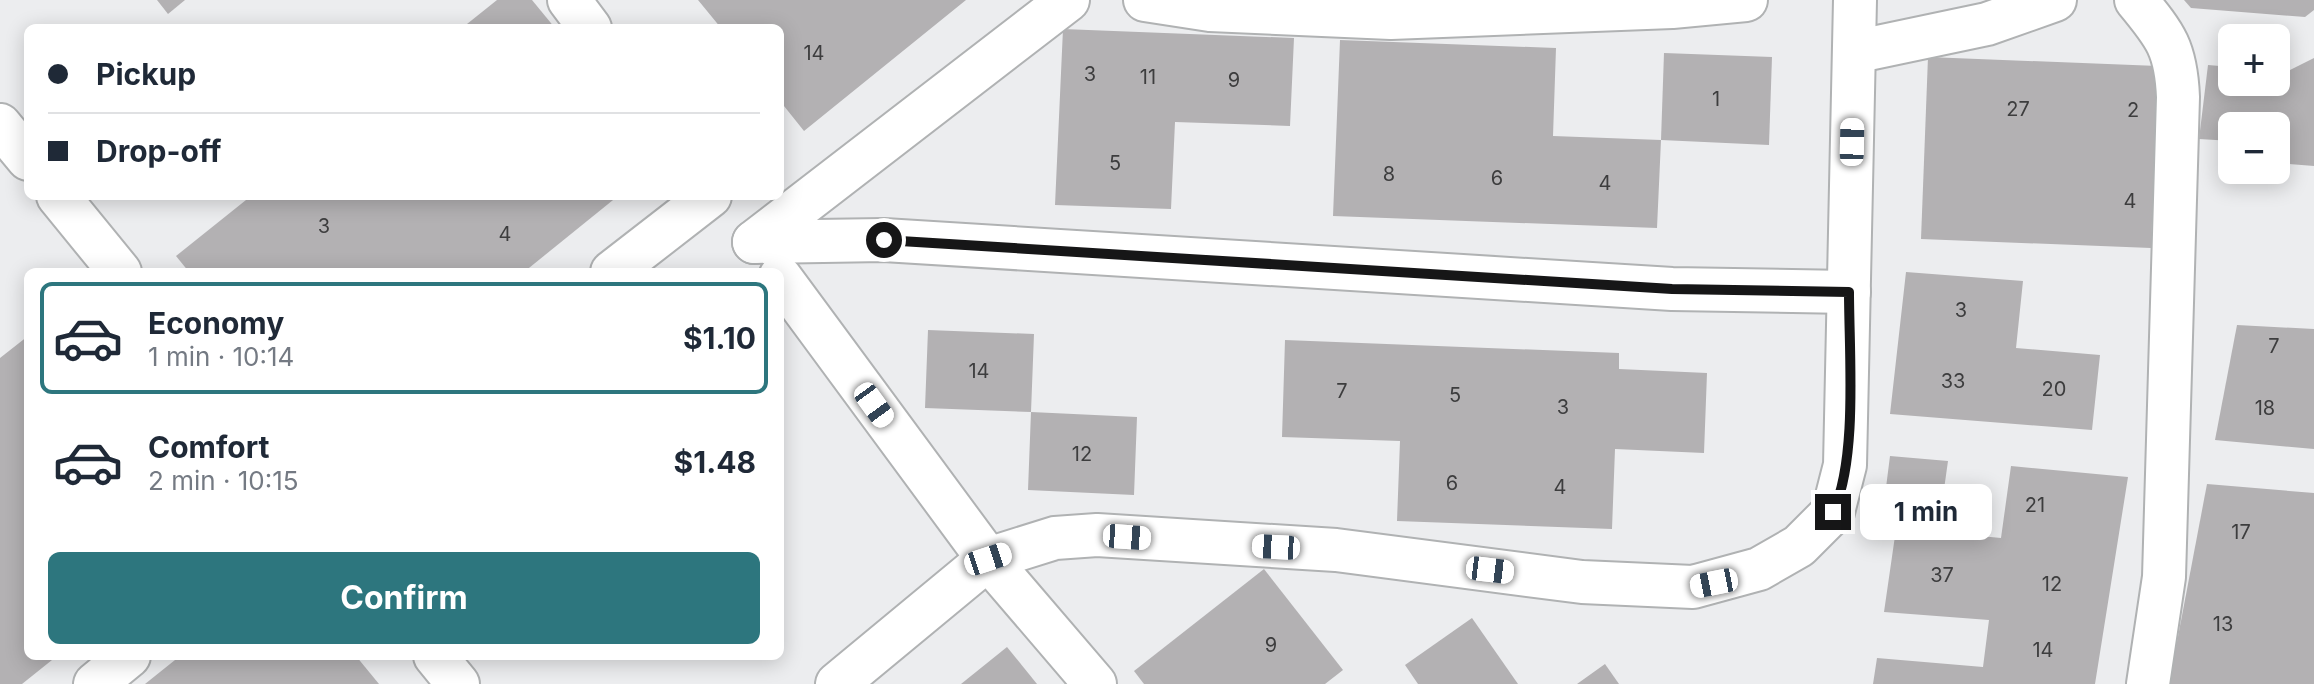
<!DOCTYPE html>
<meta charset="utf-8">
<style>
body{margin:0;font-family:Inter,sans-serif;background:#f6f6f7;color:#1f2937;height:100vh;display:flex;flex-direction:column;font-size:30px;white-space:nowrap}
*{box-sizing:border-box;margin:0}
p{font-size:26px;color:#747a83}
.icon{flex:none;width:44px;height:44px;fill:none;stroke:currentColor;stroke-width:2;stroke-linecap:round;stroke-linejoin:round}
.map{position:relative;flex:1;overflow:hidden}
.drawer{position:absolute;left:24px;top:268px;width:760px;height:392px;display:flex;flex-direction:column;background:#fff;border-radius:12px;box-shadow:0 4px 20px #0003}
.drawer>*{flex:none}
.top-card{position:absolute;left:24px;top:24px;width:760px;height:176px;border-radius:12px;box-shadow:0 4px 20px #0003;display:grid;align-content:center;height:176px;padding:0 24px;background:#fff}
.tools{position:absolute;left:2218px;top:24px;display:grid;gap:16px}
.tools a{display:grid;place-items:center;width:72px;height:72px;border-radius:12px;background:#fff;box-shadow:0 4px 20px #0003;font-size:40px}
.end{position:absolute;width:36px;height:36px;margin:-18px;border:10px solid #161617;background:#fff;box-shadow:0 0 0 4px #fff}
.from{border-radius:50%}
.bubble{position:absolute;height:56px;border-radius:12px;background:#fff;box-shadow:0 4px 20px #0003;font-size:26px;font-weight:700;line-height:56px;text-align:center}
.car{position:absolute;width:24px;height:48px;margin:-24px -12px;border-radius:10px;box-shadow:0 0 6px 2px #0007;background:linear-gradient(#fff 24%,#345 0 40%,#fff 0 76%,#345 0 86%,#fff 0)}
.top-card b{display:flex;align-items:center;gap:28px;height:76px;font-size:30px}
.top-card b+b{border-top:2px solid #e0e1e3}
.top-card i{width:20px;height:20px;background:#1f2937}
ul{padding:14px 0 0;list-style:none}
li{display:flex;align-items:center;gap:24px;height:112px;margin:0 16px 12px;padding:0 8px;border:4px solid transparent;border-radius:12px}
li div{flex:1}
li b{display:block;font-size:30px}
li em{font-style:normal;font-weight:700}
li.current{border-color:#2d767e}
li>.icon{width:72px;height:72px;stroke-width:1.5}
.primary-button{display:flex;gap:16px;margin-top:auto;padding:16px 24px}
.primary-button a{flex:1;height:92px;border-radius:12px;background:#2d767e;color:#fff;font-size:32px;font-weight:700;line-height:92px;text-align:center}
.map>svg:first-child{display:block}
.building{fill:#b3b1b3}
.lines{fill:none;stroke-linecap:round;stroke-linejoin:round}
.minor-casing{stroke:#b0b2b3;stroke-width:46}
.minor{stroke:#fff;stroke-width:42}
.route{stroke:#161617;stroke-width:10}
.labels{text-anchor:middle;stroke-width:7;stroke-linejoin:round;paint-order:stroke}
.number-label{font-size:20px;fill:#3d3d3e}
</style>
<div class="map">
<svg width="2314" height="684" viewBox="0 0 2314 684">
<rect width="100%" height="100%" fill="#ecedef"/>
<!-- building -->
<g class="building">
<path d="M157,0H185L168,14Z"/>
<path d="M497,0H532L555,28H462Z"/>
<path d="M698,0H966L804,131L780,101V28H721Z"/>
<path d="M2184,0H2314V10L2305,17L2191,8Z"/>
<path d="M1063,29L1294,38L1290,126L1175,122L1171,209L1055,205Z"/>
<path d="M1340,40L1556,48L1553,136L1661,140L1657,228L1333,216Z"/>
<path d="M1664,53L1772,57L1769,145L1661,140Z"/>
<path d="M1928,57L2158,66L2151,248L1921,239Z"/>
<path d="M2314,58V166L2278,163L2281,145L2276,144V126H2232V141L2199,139L2208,65L2232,67V82H2276V70L2288,71Z"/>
<path d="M251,196H618L524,272H189L176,256Z"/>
<path d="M1906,272L2023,281L2016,348L2100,355L2092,430L1890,414Z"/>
<path d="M2237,325L2314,329V449L2215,440Z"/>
<path d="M928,330L1034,334L1031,412L1137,417L1134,495L1028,490L1031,412L925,408Z"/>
<path d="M28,336V656H57L22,684H0V358Z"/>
<path d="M1285,340L1619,353V369L1707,373L1704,453L1615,449L1612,529L1397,521L1400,441L1282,437Z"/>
<path d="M1890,456L1948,461L1938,532L2001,538L2011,466L2128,477L2095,684H1873L1877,658L1983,667L1989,620L1884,612L1896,529L1881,527Z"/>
<path d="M2207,484L2314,493V684H2169Z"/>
<path d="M1264,569L1343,670L1325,684H1144L1134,671Z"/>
<path d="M1472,618L1518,684H1418L1405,665Z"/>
<path d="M1007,647L1037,684H961Z"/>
<path d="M180,656H356L379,684H145Z"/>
<path d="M1605,664L1619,684H1577Z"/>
</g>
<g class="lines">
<defs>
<g id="minor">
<path d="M569,0L590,28"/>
<path d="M1145,0L1210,10L1391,18L1672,7L1746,0"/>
<path d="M2136,0C2166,36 2176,49 2178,97L2164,577L2148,684"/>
<path d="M1854,52L1987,24L2055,0"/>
<path d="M0,125L28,159"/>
<path d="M58,196L120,272"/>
<path d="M754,242L884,240L1672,289L1849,292"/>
<path d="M754,242L1068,0"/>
<path d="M612,272L710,196"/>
<path d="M780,277L988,559L1095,684"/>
<path d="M435,656L458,684"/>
<path d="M95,684L129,656"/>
<path d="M837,684L988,559L1055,538L1097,535L1336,550L1582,582L1693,587L1759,569L1799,546L1833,512L1845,465L1855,0"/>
</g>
</defs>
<!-- minor casing -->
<use href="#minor" class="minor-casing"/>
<!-- minor -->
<use href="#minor" class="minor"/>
</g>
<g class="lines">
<!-- route -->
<path class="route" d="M884,240L1672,289L1849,292C1849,353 1858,459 1833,512"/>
</g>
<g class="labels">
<!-- number labels -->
<g class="number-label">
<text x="814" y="60">14</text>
<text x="1090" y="81">3</text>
<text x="1148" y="84">11</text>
<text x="1234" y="87">9</text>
<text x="1716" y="106">1</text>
<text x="2018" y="116">27</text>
<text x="2133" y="117">2</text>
<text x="1115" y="170">5</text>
<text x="1389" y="181">8</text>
<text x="1497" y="185">6</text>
<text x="1605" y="190">4</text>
<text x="2130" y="208">4</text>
<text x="324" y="233">3</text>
<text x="505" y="241">4</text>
<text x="1961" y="317">3</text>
<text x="2274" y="353">7</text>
<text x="979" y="378">14</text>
<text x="1953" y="388">33</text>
<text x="2054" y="396">20</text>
<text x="1342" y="398">7</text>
<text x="1455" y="402">5</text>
<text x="1563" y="414">3</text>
<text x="2265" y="415">18</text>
<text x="1082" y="461">12</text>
<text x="1452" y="490">6</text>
<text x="1560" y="494">4</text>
<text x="2035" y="512">21</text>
<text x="2241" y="539">17</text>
<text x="1942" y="582">37</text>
<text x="2052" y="591">12</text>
<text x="2223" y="631">13</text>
<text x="1271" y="652">9</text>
<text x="2043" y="657">14</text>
</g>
</g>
</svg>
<div class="tools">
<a>+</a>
<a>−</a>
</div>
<i class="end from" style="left:884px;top:240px"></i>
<i class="end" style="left:1833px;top:512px"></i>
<div class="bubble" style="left:1860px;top:484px;width:132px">1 min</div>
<i class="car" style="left:1852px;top:142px;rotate:1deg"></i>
<i class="car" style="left:874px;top:405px;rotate:144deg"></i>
<i class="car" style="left:1127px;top:537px;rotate:94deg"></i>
<i class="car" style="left:1276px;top:547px;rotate:273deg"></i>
<i class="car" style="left:988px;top:559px;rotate:72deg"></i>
<i class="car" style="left:1490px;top:570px;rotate:97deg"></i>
<i class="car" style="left:1714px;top:583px;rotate:259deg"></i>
<div class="top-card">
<b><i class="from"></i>Pickup</b>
<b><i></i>Drop-off</b>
</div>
<section class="drawer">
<ul>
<li class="current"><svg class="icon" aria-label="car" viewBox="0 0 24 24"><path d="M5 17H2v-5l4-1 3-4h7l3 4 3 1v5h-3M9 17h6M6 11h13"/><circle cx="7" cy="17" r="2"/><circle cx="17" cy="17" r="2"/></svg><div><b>Economy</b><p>1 min · 10:14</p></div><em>$1.10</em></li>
<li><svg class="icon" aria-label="car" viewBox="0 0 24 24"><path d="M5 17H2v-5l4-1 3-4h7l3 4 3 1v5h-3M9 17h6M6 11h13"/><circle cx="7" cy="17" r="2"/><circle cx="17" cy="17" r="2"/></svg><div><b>Comfort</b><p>2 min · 10:15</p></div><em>$1.48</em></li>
</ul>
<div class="primary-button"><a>Confirm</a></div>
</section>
</div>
